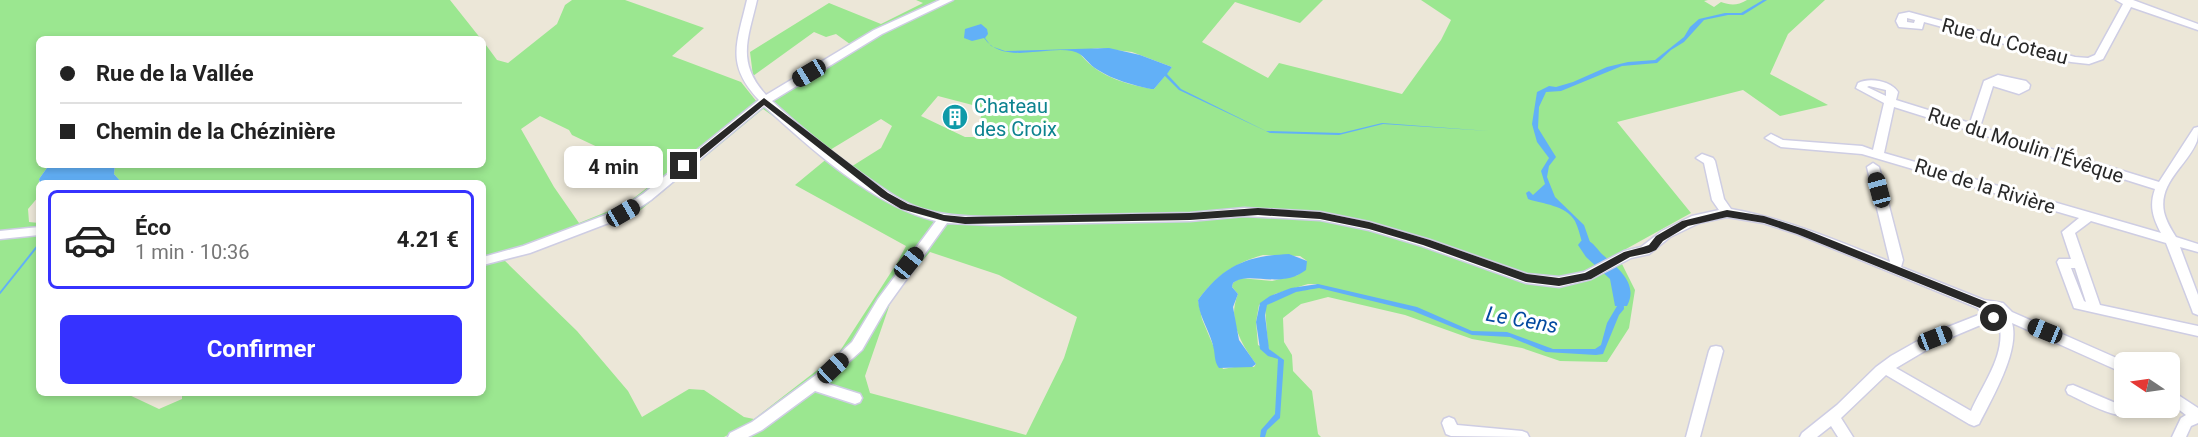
<!DOCTYPE html>
<html lang="fr">
<meta charset="utf-8">
<style>
body{margin:0;font-family:Roboto,sans-serif;background:#f6f6f6;color:#222;height:100vh;display:flex;flex-direction:column;font-size:22px;white-space:nowrap}
*{box-sizing:border-box;margin:0}
p{font-size:20px;color:#767676}
.icon{flex:none;width:33px;height:33px;fill:none;stroke:currentColor;stroke-width:2;stroke-linecap:round;stroke-linejoin:round}
.map{position:relative;flex:1;overflow:hidden}
.panel{position:absolute;left:36px;top:180px;width:450px;height:216px;display:flex;flex-direction:column;background:#fff;border-radius:9px;box-shadow:0 3px 9px #0003}
.panel>*{flex:none}
.hud{position:absolute;left:36px;top:36px;width:450px;height:132px;border-radius:9px;box-shadow:0 3px 9px #0003;display:grid;align-content:center;height:132px;padding:0 24px;background:#fff}
.needle{width:39px;rotate:283deg}
.controls{position:absolute;left:2114px;top:352px;display:grid;gap:12px}
.controls a{display:grid;place-items:center;width:66px;height:66px;border-radius:9px;background:#fff;box-shadow:0 3px 9px #0003;font-size:30px}
.end{position:absolute;width:27px;height:27px;margin:-14px;border:8px solid #282828;background:#fff;box-shadow:0 0 0 3px #fff}
.from{border-radius:50%}
.bubble{position:absolute;height:42px;border-radius:9px;background:#fff;box-shadow:0 3px 9px #0003;font-size:20px;font-weight:700;line-height:42px;text-align:center}
.car{position:absolute;width:18px;height:36px;margin:-18px -9px;border-radius:8px;box-shadow:0 0 4px 2px #0007;background:linear-gradient(#222 24%,#8ab4d8 0 40%,#222 0 76%,#8ab4d8 0 86%,#222 0)}
.hud b{display:flex;align-items:center;gap:21px;height:57px;font-size:22px}
.hud b+b{border-top:2px solid #e0e0e0}
.hud i{width:15px;height:15px;background:#222}
ul{padding:10px 0 0;list-style:none}
li{display:flex;align-items:center;gap:18px;height:99px;margin:0 12px 9px;padding:0 12px;border:3px solid transparent;border-radius:9px}
li div{flex:1}
li b{display:block;font-size:22px}
li em{font-style:normal;font-weight:700}
li.active{border-color:#3632ff}
li>.icon{width:54px;height:54px;stroke-width:1.5}
.primary-button{display:flex;gap:12px;margin-top:auto;padding:12px 24px}
.primary-button a{flex:1;height:69px;border-radius:9px;background:#3632ff;color:#fff;font-size:24px;font-weight:700;line-height:69px;text-align:center}
.map>svg:first-child{display:block}
.green{fill:#9be790;fill-rule:evenodd}
.water{fill:#62b0f7}
.lines{fill:none;stroke-linecap:round;stroke-linejoin:round}
.stream{stroke:#62b0f7;stroke-width:2}
.river{fill:#62b0f7;fill-rule:evenodd}
.minor-casing{stroke:#cecde3;stroke-width:3}
.minor{fill:#fff;fill-rule:evenodd}
.route{fill:#282828}
.labels{text-anchor:middle;stroke-width:6;stroke-linejoin:round;paint-order:stroke}
.street-label{font-size:20px;fill:#282828;stroke:#fff}
.culture-label{font-size:20px;fill:#0d838f;stroke:#fff;text-anchor:start}
.water-label{font-size:21px;font-style:italic;fill:#044aa0;stroke:#fff}
</style>
<div class="map">
<svg width="2198" height="437" viewBox="0 0 2198 437">
<rect width="100%" height="100%" fill="#ece7d8"/>
<!-- green -->
<path class="green" d="M0,0H450L481,39H39V165H49L39,179V196L28,209L29,222L39,223V393H125L159,409L182,399V394L185,393H483V183H122L114,174L115,166L483,165V41L497,60L508,63L557,24L565,5L572,0H625L704,28L672,56L741,82L761,107L854,47L836,34L826,37L814,32L753,76L750,52L829,3L881,24L923,3L916,0H1323L1300,23L1235,2L1202,42L1268,78L1279,63L1402,94L1441,40L1451,20L1421,0H1708L1704,1L1714,7L1721,2C1730,5 1737,6 1747,0H1825L1788,34L1770,74L1828,105L1780,116L1743,90L1617,122L1691,213L1617,254L1635,290L1629,328L1607,362L1560,361L1522,348L1472,339L1405,315L1328,297L1301,304L1283,318L1284,342L1292,355L1293,371L1312,391L1318,434L1321,437H731L730,434L724,437H0ZM1098,48L1132,52L1172,67L1154,89C1126,85 1094,75 1078,51ZM938,96L984,108L974,137H965L921,116ZM763,109L825,153L881,119L892,126L881,148L846,170L829,157L795,185L906,246L897,263L838,354L754,419L744,417L704,390L689,389L642,417L628,391L577,331L504,260L637,213ZM540,116L569,130L572,135L661,177L626,204L579,223L554,187L521,129ZM930,252L999,275L1077,317L1064,358L1026,435L870,393L865,376L893,295ZM1263,255L1300,256L1307,261L1298,275L1272,281L1240,278L1233,283L1232,287L1238,294C1227,320 1241,344 1256,364L1254,367L1240,366L1223,369L1202,319L1198,300C1216,276 1234,263 1263,255ZM1308,284H1317L1313,289C1298,290 1274,295 1265,307L1268,346L1270,351L1284,360L1258,345L1256,322L1259,305L1275,294Z"/>
<!-- water -->
<g class="water">
<path d="M1763,0H1767L1743,15H1728L1704,20L1684,42L1671,50L1657,63L1622,66L1561,91L1546,92L1539,107L1538,128L1556,157L1549,166L1547,177L1555,197L1584,225L1591,245L1601,260L1598,261C1580,254 1583,237 1575,221C1566,205 1542,204 1528,199L1526,193L1529,191L1533,195L1545,184L1541,171L1549,158L1537,142L1532,124L1537,92L1549,86L1556,87L1573,82L1607,67L1628,62L1655,60L1684,37L1690,27L1699,19L1725,13H1741Z"/>
<path d="M981,24L987,29L988,34L985,38L991,46L1005,51L1109,48L1140,55L1172,67L1167,74L1181,89L1266,131L1341,133L1382,123L1489,131L1383,124L1339,135L1270,133L1179,90L1165,76L1154,89H1151C1132,85 1114,80 1098,70C1088,65 1084,53 1072,51C1044,46 1003,65 984,38L972,41L964,38L965,29Z"/>
<path d="M49,165H115L114,174L122,183H40L39,179Z"/>
<path d="M1289,254L1307,261L1306,270C1280,290 1249,270 1233,283L1232,287L1238,294L1233,307L1239,340L1256,364L1252,367L1219,368C1215,363 1215,357 1214,350C1211,332 1199,318 1198,300C1224,265 1247,256 1289,254Z"/>
<path d="M1615,282L1623,284L1624,309L1619,315L1603,354L1596,355L1546,352L1510,337L1472,335L1413,311L1319,288L1296,292L1267,305L1265,315L1269,349L1284,360L1280,418L1267,430L1265,437H1260L1261,430L1275,414L1278,359L1268,356L1260,349L1256,322L1260,303L1270,296L1291,288L1318,284L1417,307L1472,331L1507,332L1553,349H1595L1601,345L1607,323L1617,306Z"/>
</g>
<g class="lines">
<!-- stream -->
<path class="stream" d="M0,293L39,244"/>
<!-- river -->
<path class="river" d="M1586,240C1594,242 1597,250 1603,255C1618,268 1639,284 1627,306H1615L1610,279L1586,257L1578,245L1581,241Z"/>
<defs>
<g id="minor">
<path d="M747,0H757C748,39 736,62 766,95L874,30L940,0H953L882,34L772,101C800,127 830,151 862,174C881,187 900,202 922,209C944,216 968,217 991,217L1190,213L1244,208L1320,212L1369,222L1430,240L1527,274L1559,277L1584,272L1624,251L1641,247L1662,231L1692,216L1719,210L1712,200L1704,163L1696,158L1702,154L1713,158L1715,161L1724,199L1731,209C1787,219 1838,241 1890,262L1867,167L1873,163L1879,167L1903,260L1901,267L1984,300L2003,303L2012,312L2128,363H2124V372L2119,371L2012,323C2020,351 1992,398 1979,424L1974,426L1969,424L1886,375L1841,418L1853,437H1838L1831,426L1817,437H1800L1802,433L1837,405L1876,367L1891,356L1930,334L1981,314L1978,308L1797,234L1763,223L1727,217L1699,223L1670,237L1649,254L1631,258L1591,279L1559,287L1526,283L1422,246L1369,230L1320,220L1244,216L1190,221L991,225L947,223L888,305L862,350L825,383L860,394L862,398L860,402L855,404L815,391L762,430L748,437H728L730,433L752,422L816,375L852,342L878,299L936,221C873,206 811,149 764,106L651,200L627,216L530,253L483,265V257L523,246L619,210L643,194L759,100C725,64 737,43 747,0ZM1990,321L1999,323C2007,354 1982,385 1971,411L1896,368L1940,342Z"/>
<path d="M2116,0H2133L2198,24V30L2131,7L2103,59L2089,64L2071,62L1924,22L1922,29L1899,27L1896,21L1899,14L1909,12L2075,57L2088,58L2095,55L2123,4ZM1907,18L1915,20L1914,23L1907,22Z"/>
<path d="M1998,75L2026,81L2030,85L2029,89L2019,94L1993,86L1980,127L2159,182L2194,128L2198,127C2198,132 2198,137 2197,141C2188,165 2158,182 2164,212C2166,221 2171,229 2176,237L2198,244V252L2180,247L2198,295V315L2193,313L2192,310L2166,243L2091,221L2075,233L2100,305L2198,326V336L2074,308L2057,262L2059,259H2071L2062,232L2079,218L1862,154L1781,147L1765,138L1771,134L1783,140L1862,146L1873,150L1884,103L1856,88L1858,83C1870,77 1891,81 1898,92L1896,100L1970,123L1984,81ZM1869,86L1886,90V96L1867,87ZM1894,107L2155,189C2149,206 2153,218 2161,233L1884,153ZM2071,268H2075L2086,302L2084,301Z"/>
<path d="M39,227V235L0,239V231Z"/>
<path d="M1716,346L1721,347L1723,351L1700,437H1686L1709,351L1711,347Z"/>
<path d="M2073,385L2118,404H2124V408H2136L2132,415C2116,420 2083,401 2068,394L2066,390L2068,386Z"/>
<path d="M2169,389L2198,408V423L2191,426L2186,437H2172L2181,418L2186,415L2169,402Z"/>
<path d="M1449,417L1454,419L1457,425L1522,431L1527,433L1529,437L1451,436L1446,434L1442,423L1444,419Z"/>
</g>
</defs>
<!-- minor casing -->
<use href="#minor" class="minor-casing"/>
<!-- minor -->
<use href="#minor" class="minor"/>
</g>
<!-- route -->
<path class="route" d="M764,98L888,193L908,204L944,215L965,217L1190,213L1258,208L1320,212L1369,222L1430,240L1527,274L1559,278L1585,273L1624,252L1643,247L1649,245L1656,236L1682,221L1727,210L1764,216L1804,229L1989,303L1991,310L1999,318L1994,322C1987,320 1980,315 1980,308L1797,234L1764,223L1727,217L1688,226L1663,241L1656,250L1649,253L1630,257L1591,279L1559,286L1526,282L1423,245L1369,229L1320,219L1258,215L1190,220L965,224L944,221L901,209L881,197L764,105L687,169H681V164Z"/>
<!-- icons -->
<defs>
<symbol id="building-disc" viewBox="-11 -11 22 22"><circle r="9.5" fill="#0f9aa8" stroke="#fff"/><path d="M-4-6H4V6H1V3H-1V6H-4ZM-2.5-4.3h1.7v1.8h-1.7ZM.8-4.3h1.7v1.8H.8ZM-2.5-1h1.7V.8h-1.7ZM.8-1h1.7V.8H.8Z" fill="#fff"/></symbol>
</defs>
<g fill-rule="evenodd">
<use href="#building-disc" x="940" y="102" width="30" height="30"/>
</g>
<g class="labels">
<!-- street labels -->
<g class="street-label">
<text transform="translate(2005 41) rotate(15)" y="7">Rue du Coteau</text>
<text transform="translate(2026 145) rotate(18)" y="7">Rue du Moulin l'Évêque</text>
<text transform="translate(1985 186) rotate(17)" y="7">Rue de la Rivière</text>
</g>
<!-- culture labels -->
<g class="culture-label">
<text x="974" y="113">Chateau<tspan x="974" dy="23">des Croix</tspan></text>
</g>
<!-- water labels -->
<g class="water-label">
<text transform="translate(1522 320) rotate(10)" y="7">Le Cens</text>
</g>
</g>
</svg>
<div class="controls">
<a><svg class="needle" viewBox="-14 -14 28 28"><path d="M0-13l5 13h-10z" fill="#e53935"/><path d="M0 13l5-13h-10z" fill="#767676"/></svg></a>
</div>
<i class="end from" style="left:1994px;top:318px"></i>
<i class="end" style="left:684px;top:166px"></i>
<div class="bubble" style="left:564px;top:146px;width:99px">4 min</div>
<i class="car" style="left:809px;top:73px;rotate:239deg"></i>
<i class="car" style="left:1879px;top:190px;rotate:345deg"></i>
<i class="car" style="left:623px;top:213px;rotate:60deg"></i>
<i class="car" style="left:909px;top:263px;rotate:39deg"></i>
<i class="car" style="left:2045px;top:331px;rotate:292deg"></i>
<i class="car" style="left:1935px;top:338px;rotate:69deg"></i>
<i class="car" style="left:833px;top:368px;rotate:47deg"></i>
<div class="hud">
<b><i class="from"></i>Rue de la Vallée</b>
<b><i></i>Chemin de la Chézinière</b>
</div>
<section class="panel">
<ul>
<li class="active"><svg class="icon" aria-label="car" viewBox="0 0 24 24"><path d="M5 17H2v-5l4-1 3-4h7l3 4 3 1v5h-3M9 17h6M6 11h13"/><circle cx="7" cy="17" r="2"/><circle cx="17" cy="17" r="2"/></svg><div><b>Éco</b><p>1 min · 10:36</p></div><em>4.21 €</em></li>
</ul>
<div class="primary-button"><a>Confirmer</a></div>
</section>
</div>
